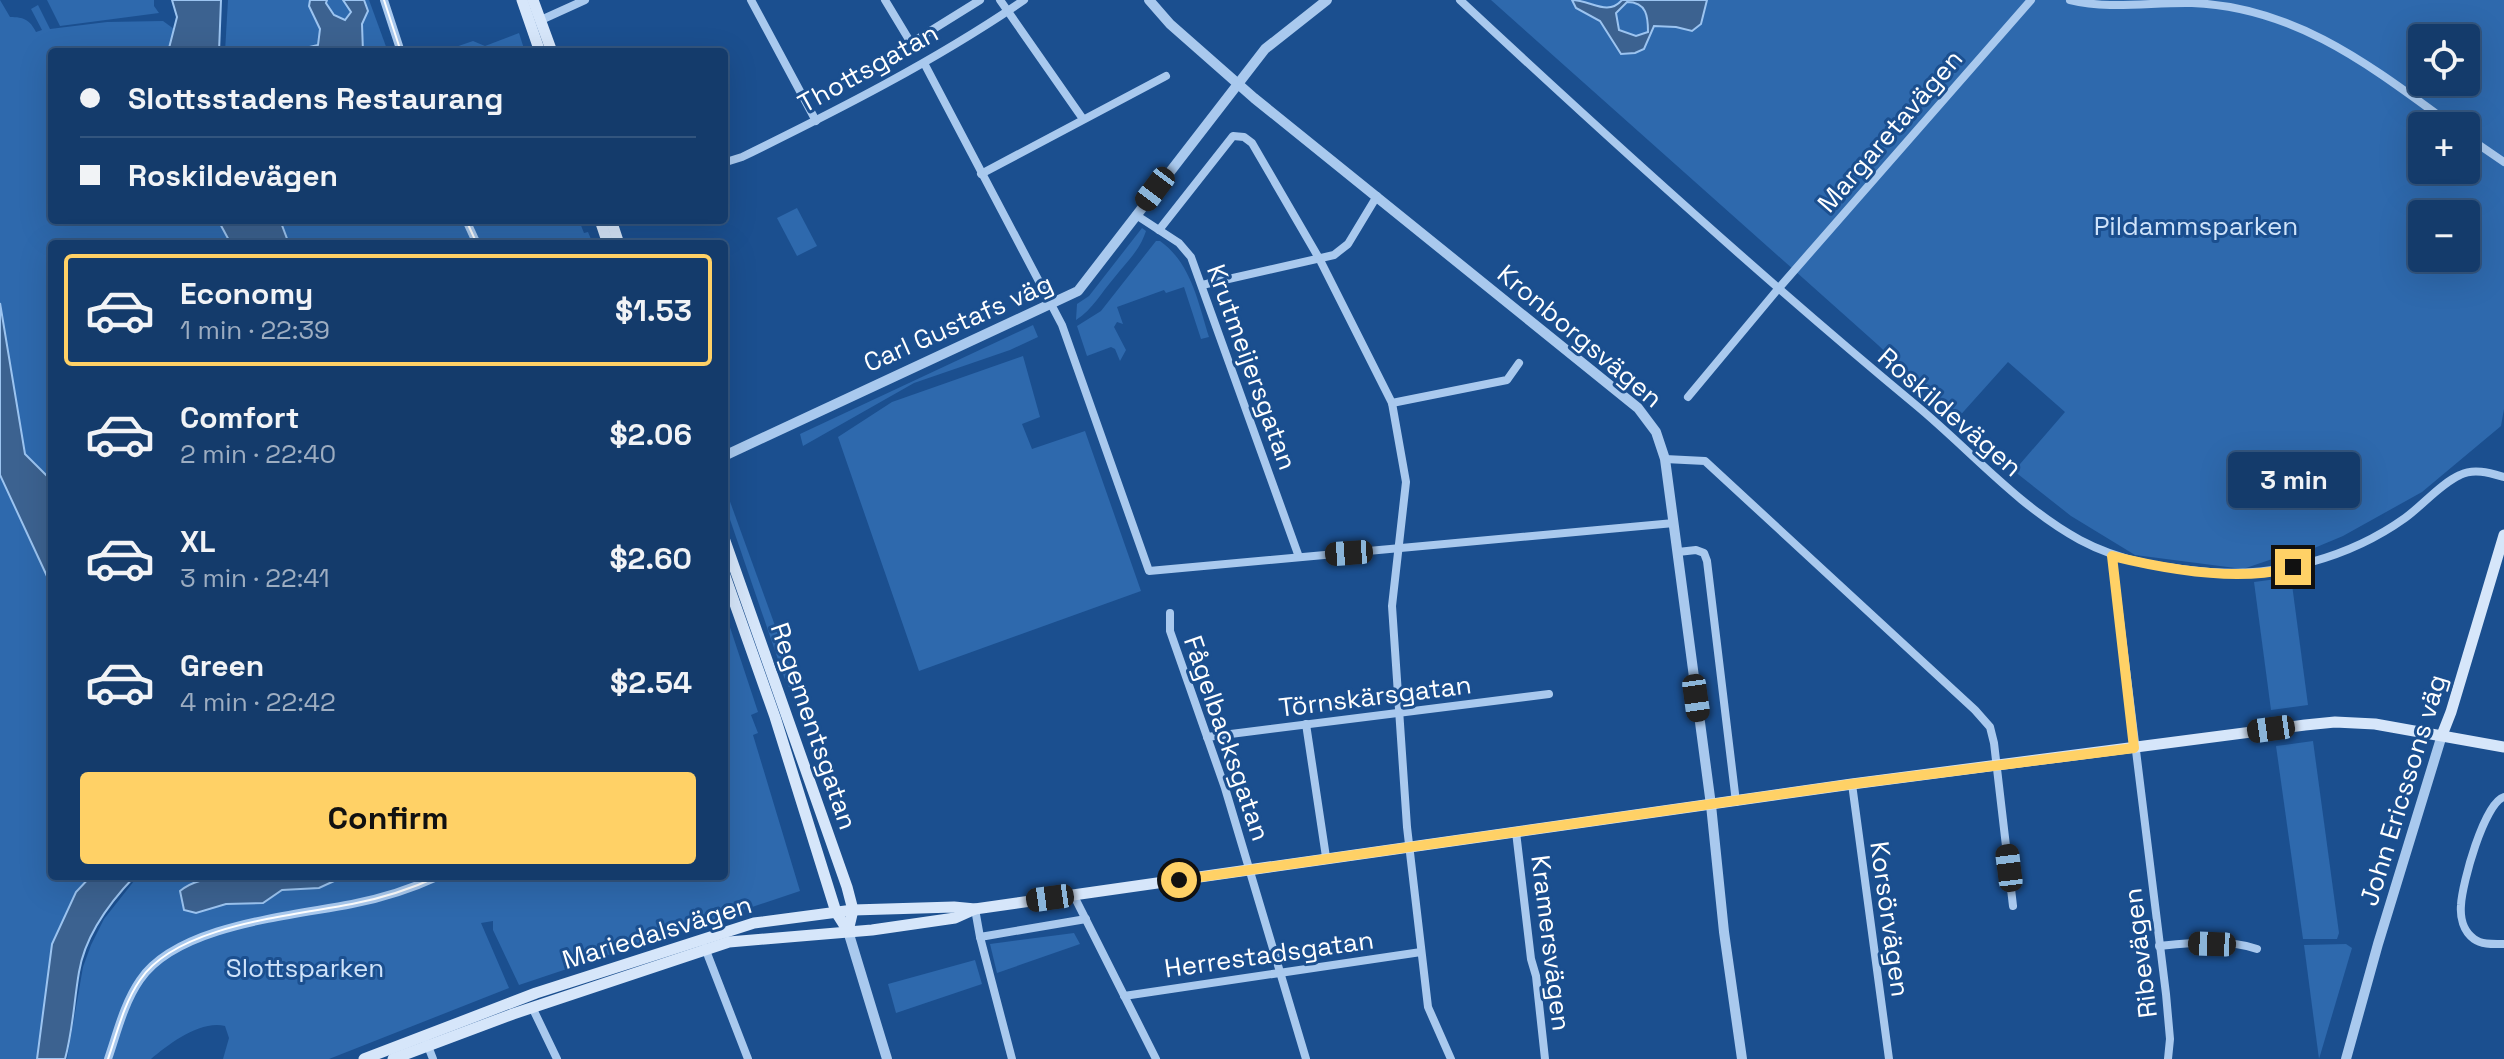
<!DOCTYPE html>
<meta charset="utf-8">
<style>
body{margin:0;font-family:"Space Grotesk",sans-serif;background:#1d4271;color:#f1f3f6;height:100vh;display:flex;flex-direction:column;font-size:30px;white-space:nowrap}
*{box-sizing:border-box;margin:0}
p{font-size:26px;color:#9dadc1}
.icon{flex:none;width:44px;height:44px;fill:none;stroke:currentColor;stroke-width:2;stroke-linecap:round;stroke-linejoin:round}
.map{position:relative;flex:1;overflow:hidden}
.drawer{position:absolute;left:48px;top:240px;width:680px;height:640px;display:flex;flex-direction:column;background:#143b6b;border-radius:8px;box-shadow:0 8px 32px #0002,0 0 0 2px #33557e}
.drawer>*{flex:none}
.hud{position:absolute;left:48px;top:48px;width:680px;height:176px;border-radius:8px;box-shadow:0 8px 32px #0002,0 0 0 2px #33557e;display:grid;align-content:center;height:176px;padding:0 32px;background:#143b6b}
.tools{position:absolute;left:2408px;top:24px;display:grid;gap:16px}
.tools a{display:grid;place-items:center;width:72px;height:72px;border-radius:8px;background:#143b6b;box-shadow:0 8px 32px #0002,0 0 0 2px #33557e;font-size:40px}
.end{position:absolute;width:36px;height:36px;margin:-18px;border:10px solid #ffd166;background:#111;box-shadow:0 0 0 4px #111}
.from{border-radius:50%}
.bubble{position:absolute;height:56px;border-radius:8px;background:#143b6b;box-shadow:0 8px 32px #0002,0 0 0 2px #33557e;font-size:26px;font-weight:600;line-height:56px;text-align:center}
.car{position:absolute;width:24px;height:48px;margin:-24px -12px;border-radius:10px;box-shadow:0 0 6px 2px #0007;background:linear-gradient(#222 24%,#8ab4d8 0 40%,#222 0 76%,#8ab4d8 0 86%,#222 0)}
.hud b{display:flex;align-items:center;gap:28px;height:76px;font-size:30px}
.hud b+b{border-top:2px solid #33557e}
.hud i{width:20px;height:20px;background:#f1f3f6}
ul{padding:14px 0 0;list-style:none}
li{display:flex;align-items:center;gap:24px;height:112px;margin:0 16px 12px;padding:0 16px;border:4px solid transparent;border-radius:8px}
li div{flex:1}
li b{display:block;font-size:30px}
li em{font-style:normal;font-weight:600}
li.selected{border-color:#ffd166}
li>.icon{width:72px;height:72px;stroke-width:1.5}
.button{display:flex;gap:16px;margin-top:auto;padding:16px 32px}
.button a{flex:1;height:92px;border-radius:8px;background:#ffd166;color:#111;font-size:32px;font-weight:600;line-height:92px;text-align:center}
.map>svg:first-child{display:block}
.green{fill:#2e69ad;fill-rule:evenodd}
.water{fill:#3c6290;stroke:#9cc4f0;stroke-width:2;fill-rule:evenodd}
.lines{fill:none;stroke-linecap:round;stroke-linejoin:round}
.minor{stroke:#a9c9ee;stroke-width:8}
.tertiary{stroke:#a9c9ee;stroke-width:10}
.secondary{stroke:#d6e6fa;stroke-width:11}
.tram{stroke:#fff;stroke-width:2}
.route{stroke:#ffd166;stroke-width:10}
.labels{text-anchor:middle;stroke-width:6;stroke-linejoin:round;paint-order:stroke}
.street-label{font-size:26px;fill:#fff;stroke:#1b4f8f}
.park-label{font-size:26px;fill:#cfe3fa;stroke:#1b4f8f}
</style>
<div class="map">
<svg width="2504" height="1059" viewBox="0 0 2504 1059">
<rect width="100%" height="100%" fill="#1b4f8f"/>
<!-- green -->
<g class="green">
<path d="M0,0L10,17C24,17 30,20 36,32L42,30L31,9L38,5L50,29L107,22L163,21L174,29L168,52H52V220H218L231,244H52V481L25,454L0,303Z"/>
<path d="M47,0H154V6L159,13L60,26Z"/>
<path d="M228,0H369L388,52H225Z"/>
<path d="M1491,0H2504V409L2501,426L2422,492L2343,536L2288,559L2287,554L2243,569L2135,555L2071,516L2014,471L2065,412L2008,362L1956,420L1878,345ZM2422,38H2466V82H2422ZM2422,126H2466V170H2422ZM2422,214H2466V258H2422Z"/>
<path d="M519,33L525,52H441L473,41L485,46Z"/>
<path d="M797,208L817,246L797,256L777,218Z"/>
<path d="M279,220H585L580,223L584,233L588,232L593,244H289Z"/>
<path d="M1142,228L1146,231C1139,252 1127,261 1114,278C1101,293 1093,309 1076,320L1077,304L1089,296Z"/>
<path d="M1156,241H1160C1191,263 1198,302 1209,337L1201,339L1184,287L1166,293L1164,290L1117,307L1123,324L1117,322L1114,327L1126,350L1120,361L1115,349L1111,347L1087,356L1077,326L1101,311Z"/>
<path d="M1033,325L1038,337L1010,350L914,383L803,446L800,434Z"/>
<path d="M1023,356L1040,417L1022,424L1032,449L1085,431L1141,591L919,671L838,437L892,402Z"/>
<path d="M0,475L52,587V876H91C49,921 47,991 38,1049L40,1059H0Z"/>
<path d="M724,485L802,700L796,702L784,677L724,502Z"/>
<path d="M2291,577L2308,705L2271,710L2254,582Z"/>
<path d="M724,609L758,712L751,715L758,733L753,735L800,891L519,985L493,930V921L481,923L509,988L329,1059H223L229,1038L225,1026C200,1020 169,1044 151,1059H67L83,967L91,945L104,919L138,876H724Z"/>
<path d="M2313,741L2339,933L2337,939H2303L2276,746Z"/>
<path d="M1074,933L1080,944L997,973L990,944Z"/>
<path d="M2346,944L2352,948L2319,1059L2304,945Z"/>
<path d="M975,960L982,984L896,1013L888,984Z"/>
</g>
<!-- water -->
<g class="water">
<path d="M172,0H221L219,52H168L177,17Z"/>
<path d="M310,0H327L326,3L334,15L345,20L351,12L343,0H364L368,11L362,24L363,52H308L309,47L318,45L320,29L309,6Z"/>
<path d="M1572,0C1591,0 1607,17 1622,0H1707L1701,24L1692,31L1676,27L1654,26L1644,49L1635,53L1621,54L1600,21L1576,8ZM1627,2C1647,2 1648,17 1648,32L1636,36L1619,30L1616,13Z"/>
<path d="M218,220H280L289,244H231Z"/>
<path d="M0,303L25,454L52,481V587L0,475Z"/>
<path d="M91,876H135C110,902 85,936 79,972C74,1001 73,1030 65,1059H37L52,944L76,892Z"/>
<path d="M233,876H345L319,888L282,890L263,903L226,904L196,913L184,910L180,891C196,878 213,879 233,876Z"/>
</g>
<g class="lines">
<!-- minor -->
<g class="minor">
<path d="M384,0L401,52"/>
<path d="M751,0L816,121"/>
<path d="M885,0L911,43L980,0"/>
<path d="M1000,0L1083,119"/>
<path d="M1460,0C1609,139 1760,276 1917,406C1971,451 2018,506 2080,540C2121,562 2164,568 2210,572C2277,577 2349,558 2405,518C2423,505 2440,484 2460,475C2474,468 2490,473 2504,477"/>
<path d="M2070,0C2110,10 2151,2 2192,3C2297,7 2372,67 2453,126"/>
<path d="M541,20L585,0"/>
<path d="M924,63L1062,325L1149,571L1674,523"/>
<path d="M2466,136L2504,162"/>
<path d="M726,162L742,157C838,110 935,61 1024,0"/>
<path d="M981,174L1166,76"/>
<path d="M1136,215L1179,243L1191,257L1299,557"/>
<path d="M466,220L477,244"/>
<path d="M1159,230L1233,136L1244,137L1252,143L1320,260L1392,403L1406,482L1392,606L1407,827L1428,1007L1451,1059"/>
<path d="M1202,285L1334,255L1348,244L1377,196"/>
<path d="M1688,397L1778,289L2031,0"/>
<path d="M1392,403L1507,380L1519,363"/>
<path d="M1665,459L1705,461L1975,710L1990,727L1994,743L2013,906"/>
<path d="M1678,552L1696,550L1704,553L1707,561L1736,802"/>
<path d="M2112,556L2166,994L2170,1039L2168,1059"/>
<path d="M1170,613V631L1225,788L1306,1059"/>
<path d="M1306,724L1326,857"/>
<path d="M1207,737L1549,694"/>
<path d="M1852,784L1889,1059"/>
<path d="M2504,797C2484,803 2462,884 2461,905C2460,917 2463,931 2474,939C2482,945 2494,944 2504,944"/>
<path d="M1516,832L1531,959L1536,976L1545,1059"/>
<path d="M1073,894L1156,1059"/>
<path d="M975,909L980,937L1012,1059"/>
<path d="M980,937L1086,919"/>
<path d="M2159,946C2190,943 2228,939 2257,949"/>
<path d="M705,948L748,1059"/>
<path d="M1124,996L1421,952"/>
<path d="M532,1007L557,1059"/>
<path d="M426,1041L433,1059"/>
<path d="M108,1059C117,1033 124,1003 140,980C177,925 291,916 352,904C383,898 411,889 439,876"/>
</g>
<!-- tertiary -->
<g class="tertiary">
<path d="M1149,0L1170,24L1254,98L1638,408L1656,432L1665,459L1711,805L1724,932L1742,1059"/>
<path d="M724,456L1078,291L1265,49L1327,0"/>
<path d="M848,931L887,1059"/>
<path d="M2346,1059L2378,944L2442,735"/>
</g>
<!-- secondary -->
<g class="secondary">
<path d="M522,0L540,52"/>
<path d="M533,0L552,52"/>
<path d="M600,220L608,244"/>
<path d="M611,220L619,244"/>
<path d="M724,538L847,887L853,910L848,931"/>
<path d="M724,573L775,717L836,912L848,931"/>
<path d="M2442,735L2451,712L2504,535"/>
<path d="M364,1059L536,993L754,923L853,910L954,907L975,909L1852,784L2305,725L2335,722L2375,724L2504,747"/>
<path d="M393,1059L513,1014L729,942L872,930L955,918L975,909"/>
</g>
<!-- tram -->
<g class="tram">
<path d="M384,0L401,52"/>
<path d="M466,220L477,244"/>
<path d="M108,1059C117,1033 124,1003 140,980C177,925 291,916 352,904C383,898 411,889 439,876"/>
</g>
</g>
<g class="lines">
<!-- route -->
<path class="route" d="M1179,880L1852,784L2134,748L2112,556C2165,569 2240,583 2293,567"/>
</g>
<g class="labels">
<!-- street labels -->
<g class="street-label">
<text transform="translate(868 68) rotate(-29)" y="9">Thottsgatan</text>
<text transform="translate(1890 131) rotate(-49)" y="9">Margaretavägen</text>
<text transform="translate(958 323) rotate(-24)" y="9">Carl Gustafs väg</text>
<text transform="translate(1580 336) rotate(40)" y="9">Kronborgsvägen</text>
<text transform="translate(1252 367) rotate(70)" y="9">Krutmeijersgatan</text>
<text transform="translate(1950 412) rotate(41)" y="9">Roskildevägen</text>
<text transform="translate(1375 696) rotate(-7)" y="9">Törnskärsgatan</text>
<text transform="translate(814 726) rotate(71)" y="9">Regementsgatan</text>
<text transform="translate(1227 738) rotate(71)" y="9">Fågelbacksgatan</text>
<text transform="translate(2403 790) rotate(-73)" y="9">John Ericssons väg</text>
<text transform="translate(1890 919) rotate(82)" y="9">Korsörvägen</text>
<text transform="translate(657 932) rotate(-17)" y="9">Mariedalsvägen</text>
<text transform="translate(1551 943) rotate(83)" y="9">Kramersvägen</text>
<text transform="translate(2140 953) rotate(-97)" y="9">Ribevägen</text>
<text transform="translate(1269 954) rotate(-8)" y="9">Herrestadsgatan</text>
</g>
<!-- park labels -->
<g class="park-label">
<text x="2196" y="235">Pildammsparken</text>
<text x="305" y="977">Slottsparken</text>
</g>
</g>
</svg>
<div class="tools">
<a><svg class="icon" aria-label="locate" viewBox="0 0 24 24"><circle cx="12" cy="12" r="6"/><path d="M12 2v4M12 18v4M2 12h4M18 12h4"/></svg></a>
<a>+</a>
<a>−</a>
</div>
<i class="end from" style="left:1179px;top:880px"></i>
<i class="end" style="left:2293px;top:567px"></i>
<div class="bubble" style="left:2228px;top:452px;width:132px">3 min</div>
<i class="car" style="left:1155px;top:189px;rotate:217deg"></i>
<i class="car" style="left:1349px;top:553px;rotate:266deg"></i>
<i class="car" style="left:1696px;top:698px;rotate:172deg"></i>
<i class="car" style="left:2271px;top:729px;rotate:262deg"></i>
<i class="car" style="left:2009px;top:868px;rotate:353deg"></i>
<i class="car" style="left:1050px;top:898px;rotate:262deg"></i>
<i class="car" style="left:2212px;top:944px;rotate:272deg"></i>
<div class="hud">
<b><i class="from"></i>Slottsstadens Restaurang</b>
<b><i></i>Roskildevägen</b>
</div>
<section class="drawer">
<ul>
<li class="selected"><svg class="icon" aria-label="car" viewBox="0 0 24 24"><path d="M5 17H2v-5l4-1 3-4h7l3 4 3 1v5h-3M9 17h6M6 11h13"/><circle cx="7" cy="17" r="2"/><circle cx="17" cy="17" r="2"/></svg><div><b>Economy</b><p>1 min · 22:39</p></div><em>$1.53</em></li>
<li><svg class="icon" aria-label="car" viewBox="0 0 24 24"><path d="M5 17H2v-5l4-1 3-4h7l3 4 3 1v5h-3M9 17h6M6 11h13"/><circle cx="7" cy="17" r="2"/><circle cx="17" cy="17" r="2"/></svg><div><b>Comfort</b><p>2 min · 22:40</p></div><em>$2.06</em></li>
<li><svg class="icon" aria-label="car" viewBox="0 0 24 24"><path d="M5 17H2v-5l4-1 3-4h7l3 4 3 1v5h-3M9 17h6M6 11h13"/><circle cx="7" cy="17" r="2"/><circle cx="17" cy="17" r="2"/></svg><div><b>XL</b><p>3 min · 22:41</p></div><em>$2.60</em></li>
<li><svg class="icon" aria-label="car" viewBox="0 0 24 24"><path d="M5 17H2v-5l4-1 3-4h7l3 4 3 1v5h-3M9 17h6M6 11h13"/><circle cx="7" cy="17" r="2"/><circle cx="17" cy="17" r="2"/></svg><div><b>Green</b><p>4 min · 22:42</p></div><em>$2.54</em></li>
</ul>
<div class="button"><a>Confirm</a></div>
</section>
</div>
